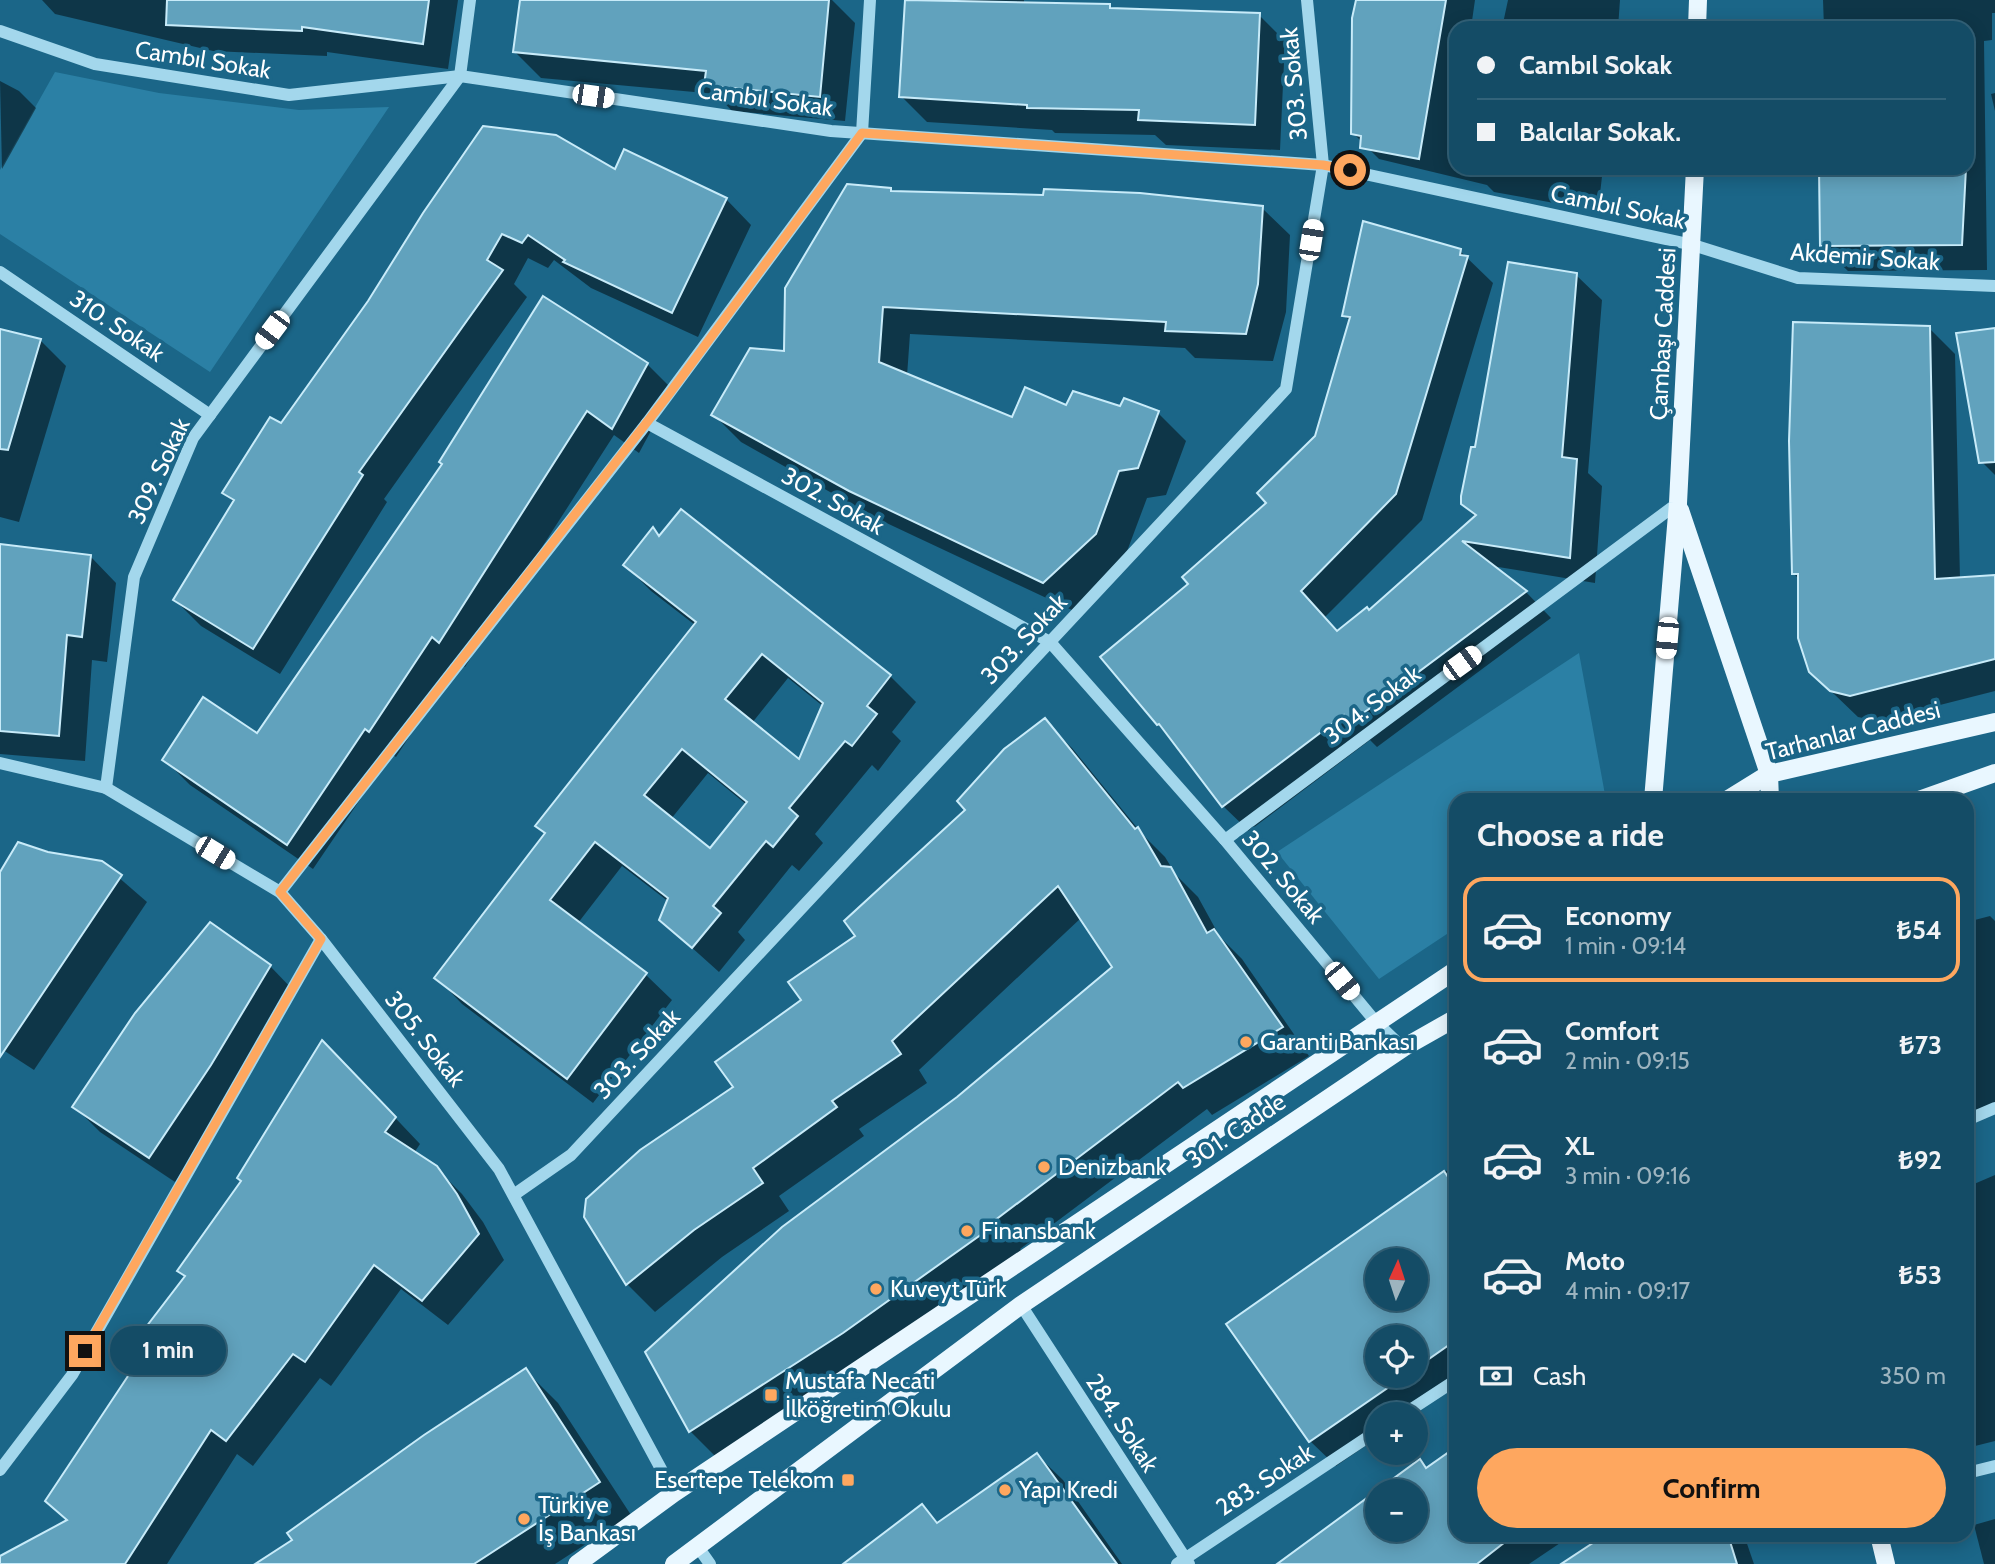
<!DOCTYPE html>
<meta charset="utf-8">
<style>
body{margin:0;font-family:Cabin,sans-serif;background:#21566f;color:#f1f3f6;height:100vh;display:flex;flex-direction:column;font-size:26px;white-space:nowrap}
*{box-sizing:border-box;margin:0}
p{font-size:23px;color:#9db4bf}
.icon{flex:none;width:38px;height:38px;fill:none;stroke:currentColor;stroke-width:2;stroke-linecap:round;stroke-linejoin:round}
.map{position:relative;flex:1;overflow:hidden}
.side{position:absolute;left:1449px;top:793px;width:525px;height:749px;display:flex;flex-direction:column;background:#144c66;border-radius:21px;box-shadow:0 4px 18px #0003,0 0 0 2px #33637a}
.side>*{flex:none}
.hud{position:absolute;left:1449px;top:21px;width:525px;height:154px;border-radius:21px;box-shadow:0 4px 18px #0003,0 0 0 2px #33637a;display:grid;align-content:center;height:154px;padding:0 28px;background:#144c66}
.needle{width:46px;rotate:3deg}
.controls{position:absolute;left:1365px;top:1248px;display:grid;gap:14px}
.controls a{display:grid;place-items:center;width:63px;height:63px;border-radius:50%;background:#144c66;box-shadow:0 4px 18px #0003,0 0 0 2px #33637a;font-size:35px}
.end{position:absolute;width:32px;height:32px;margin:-16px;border:9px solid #fea75f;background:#111;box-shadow:0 0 0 4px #111}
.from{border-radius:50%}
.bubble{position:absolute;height:49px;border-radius:24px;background:#144c66;box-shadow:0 4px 18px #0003,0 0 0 2px #33637a;font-size:23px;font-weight:800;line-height:49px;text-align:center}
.car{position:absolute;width:21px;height:42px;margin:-21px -10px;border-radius:9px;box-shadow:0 0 5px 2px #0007;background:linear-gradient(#fff 24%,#345 0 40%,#fff 0 76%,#345 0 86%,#fff 0)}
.hud b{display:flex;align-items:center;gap:24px;height:66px;font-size:26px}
.hud b+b{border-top:2px solid #33637a}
.hud i{width:18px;height:18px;background:#f1f3f6}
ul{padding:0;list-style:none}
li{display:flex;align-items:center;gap:21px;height:105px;margin:0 14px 10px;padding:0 14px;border:4px solid transparent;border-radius:21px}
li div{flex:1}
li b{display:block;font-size:26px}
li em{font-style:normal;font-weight:800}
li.on{border-color:#fea75f}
li>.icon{width:63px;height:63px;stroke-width:1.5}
h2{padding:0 28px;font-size:32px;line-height:84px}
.pay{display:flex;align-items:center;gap:18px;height:77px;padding:0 28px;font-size:26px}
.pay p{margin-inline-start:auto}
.cta{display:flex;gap:14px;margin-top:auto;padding:14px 28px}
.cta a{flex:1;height:80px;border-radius:42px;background:#fea75f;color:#111;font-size:28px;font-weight:800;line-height:80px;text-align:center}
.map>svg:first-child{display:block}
.green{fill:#2b80a5}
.shadow{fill:#0007;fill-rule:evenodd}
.building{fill:#61a2bd;stroke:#c8ebf9;stroke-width:2;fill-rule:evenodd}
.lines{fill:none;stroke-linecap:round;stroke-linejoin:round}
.minor{stroke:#a3d7ec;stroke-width:12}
.major{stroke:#e9f7ff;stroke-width:18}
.route{stroke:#fea75f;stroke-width:9}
.poi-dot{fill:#fea75f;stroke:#1b6688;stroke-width:2.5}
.labels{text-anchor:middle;stroke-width:7;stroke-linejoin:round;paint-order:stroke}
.street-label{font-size:24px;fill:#fff;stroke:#1b6688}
.poi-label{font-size:24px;fill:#fff;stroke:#1b6688;text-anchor:start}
</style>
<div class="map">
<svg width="1995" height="1564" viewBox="0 0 1995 1564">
<rect width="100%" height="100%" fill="#1b6688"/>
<!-- green -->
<g class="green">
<path d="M55,72L159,93L299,110L389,107L210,372L0,234V170Z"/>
<path d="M1579,653L1606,800H1456V928L1379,979L1277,852Z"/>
</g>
<!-- shadow -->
<g class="shadow">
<path d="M42,0H458L448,69L327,52V56L213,51L55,14Z"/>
<path d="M522,0H832L855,23L845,121L732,111L716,94L541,78L515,52Z"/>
<path d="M907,0H1024V4L1110,6L1114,10L1259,15L1285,41L1280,150L1166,145L1155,135L1055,133L1052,130L927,122L901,96Z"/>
<path d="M1358,0H1475L1471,28H1456V168H1603L1598,211L1494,192L1487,185L1379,159L1353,133Z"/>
<path d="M1508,0H1620L1618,28H1502Z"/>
<path d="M1823,0H1995V13H1992V40L1984,41L1987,270L1848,271L1822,246L1823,168H1967V28H1824Z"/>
<path d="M0,81L19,91L36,108L2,169Z"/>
<path d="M1995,93V111L1991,94Z"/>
<path d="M615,172L726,199L751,225L698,337L591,288L554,260L548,268L528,258L514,284L527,297L384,499L387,502L280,674L201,626L175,600L235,503L225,493L281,426L370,302Z"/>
<path d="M891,189L894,193L1262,208L1290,235L1286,312L1273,361L1195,358L1185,348L910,334L907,376L1013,420L1067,407L1121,408L1158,413L1186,441L1166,495L1147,498L1123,562L1072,610L878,519L741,442L714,415L786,353Z"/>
<path d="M1460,251L1493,283L1422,520L1325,617L1338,632L1369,612L1476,517L1462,504L1476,449L1576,275L1602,300L1588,473L1602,486L1595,583L1492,566L1526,592L1551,618L1377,747L1370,740L1249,831L1223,806L1158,724L1191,584L1268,503L1317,437L1350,321L1344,315Z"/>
<path d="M1929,328L1955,354L1960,579L1995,577V691L1877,721L1858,717L1810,671L1799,579L1794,574Z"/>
<path d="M0,330L40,340L66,366L19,522L0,517Z"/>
<path d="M1995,330V475L1981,461Z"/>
<path d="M647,364L673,390L639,453L614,435L465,667L458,662L396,757L391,754L313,869L190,785L165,760L258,735L444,464Z"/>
<path d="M653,529L661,537L890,676L916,702L892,732L901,741L878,771L872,765L815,834L823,843L799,871L792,865L738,932L745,940L719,972L661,920L669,902L622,866L578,923L646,975L672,1000L593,1103L462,1004L437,978L546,834L695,625L651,591L625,565ZM788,678L824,707L800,762L752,723ZM708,773L747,805L710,851L671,819Z"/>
<path d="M0,546L91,557L116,583L107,662L92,660L85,761L0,754Z"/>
<path d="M1044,721L1072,748L1143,835L1165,857L1176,875L1198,897L1220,937L1242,959L1309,1056L1212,1115L1207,1109L1020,1249L1023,1253L718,1459L690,1431L647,1352L1114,967L1081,918L919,1070L927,1083L859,1129L864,1136L779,1196L789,1211L722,1257L655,1312L627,1284L736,1087L803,1001Z"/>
<path d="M102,863L147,902L34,1070L0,1048V874Z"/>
<path d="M1990,916L1995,921V1109L1967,1116V922Z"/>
<path d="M270,966L295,992L236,1090L175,1182L100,1132L74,1106Z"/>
<path d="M348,1068L420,1144L414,1153L436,1168L462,1194L483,1222L504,1260L448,1325L401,1289L331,1386L320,1378L253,1466L237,1454L167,1564H5L68,1522L47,1501L133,1371L122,1361L186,1277L179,1271Z"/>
<path d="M1456,1164V1384L1412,1414H1377V1438L1336,1466L1310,1441L1229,1324ZM1377,1260H1416V1298H1377ZM1377,1337H1416V1376H1377Z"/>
<path d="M1995,1175V1441L1971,1447L1967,1443V1187Z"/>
<path d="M526,1371L558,1403L631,1515L555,1564H258L295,1540Z"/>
<path d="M1456,1449V1535H1572L1529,1564H1278L1377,1493V1530H1416V1491H1379L1420,1462L1427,1469Z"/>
<path d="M1037,1455L1063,1480L1122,1564H846L922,1506L939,1524Z"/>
<path d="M1995,1519V1564H1984L1974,1525Z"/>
<path d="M1608,1535H1744L1754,1564H1564Z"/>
</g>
<!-- building -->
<g class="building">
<path d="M167,0H429L423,44L302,27V31L166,25Z"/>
<path d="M520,0H829L820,97L704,85L706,71L513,52Z"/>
<path d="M905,0L1110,4V8L1260,13L1255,125L1138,120L1139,110L1027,108V105L899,97Z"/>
<path d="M1356,0H1446L1419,159L1360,148L1361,136L1351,134L1352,18Z"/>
<path d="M483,126L556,135L615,169L624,149L727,198L672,313L563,262L565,260L528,235L522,243L502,234L487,260L503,270L359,472L363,475L253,649L173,600L234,500L222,493L270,417L281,423L368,301L423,213Z"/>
<path d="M1819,168H1966L1962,245L1820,246Z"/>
<path d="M847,184L891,188V191L1043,195L1044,189L1140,193L1263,206L1258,284L1246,334L1165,331L1166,322L883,307L879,362L1012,417L1025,387L1066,405L1073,391L1120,406L1124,398L1159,411L1138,468L1119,471L1096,534L1043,583L849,491L711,415L750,348L784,351L785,288Z"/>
<path d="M1363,221L1461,249L1460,255L1468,256L1396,494L1301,591L1337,631L1367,607L1369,610L1476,515L1461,504V496L1471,447H1475L1508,262L1577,273L1562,457L1577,459L1570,558L1462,541L1527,591L1350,723L1344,715L1222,807L1159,724L1157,725L1100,657L1188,584L1182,577L1266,503L1257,493L1315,436L1350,317L1342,316Z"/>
<path d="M543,296L648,363L612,429L587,411L439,643L432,637L369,732L365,729L287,845L162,760L203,697L257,733L442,464L439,462Z"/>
<path d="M1793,322L1930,326L1935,579L1995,575V659L1850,696L1830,691L1809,672L1798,638V574H1792L1789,441Z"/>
<path d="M1995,328V462L1979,463L1956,333Z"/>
<path d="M0,329L41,339L8,450L0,449Z"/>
<path d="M681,509L891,675L867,706L877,714L852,746L845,741L789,808L798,816L773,847L766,841L713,906L721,913L692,948L659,920L668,898L595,842L550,900L647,973L567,1079L434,978L545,833L535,826L696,622L623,565L653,527L659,536ZM762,654L823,703L799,759L725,699ZM682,749L747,802L710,848L644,795Z"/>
<path d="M0,544L91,555L82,637L67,635L59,736L0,731Z"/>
<path d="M1045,718L1135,829L1138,827L1161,866L1171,867L1207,933L1214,929L1283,1027L1183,1088L1178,1082L994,1221L996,1224L843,1333L689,1432L645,1352L782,1227L957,1097L1112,967L1058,886L892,1041L901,1054L832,1101L837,1107L753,1168L763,1183L694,1230L626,1285L584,1217L586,1199L640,1150L733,1087L715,1062L801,1000L788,982L855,936L844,921L965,810L957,801L1004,749Z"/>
<path d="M18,842L48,852L102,861L122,875L0,1057V872Z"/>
<path d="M210,922L271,965L211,1065L149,1158L72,1107L135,1013Z"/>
<path d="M322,1040L396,1117L385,1132L437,1166L457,1194L479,1234L422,1301L374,1265L305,1362L293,1354L226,1441L211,1430L125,1564H0V1556L67,1520L45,1501L132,1370L120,1361L185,1276L177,1271L241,1181L237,1178Z"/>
<path d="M1444,1171L1456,1189V1340L1416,1368V1337H1377V1376H1405L1309,1442L1226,1324ZM1377,1260H1416V1298H1377Z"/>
<path d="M526,1368L600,1482L474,1564H255L292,1540L287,1533L424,1435Z"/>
<path d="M1456,1447V1535H1514L1477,1564H1277L1420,1459L1426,1468ZM1377,1491H1416V1530H1377Z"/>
<path d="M1037,1453L1117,1564H843L922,1504L937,1523Z"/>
<path d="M1605,1535H1728L1737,1564H1561Z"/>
</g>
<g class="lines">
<!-- minor -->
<g class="minor">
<path d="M0,31L95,64L289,95L460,76L831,131L1323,165L1693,245L1798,278L1995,286"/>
<path d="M0,272L210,415"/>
<path d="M647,423L862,133L870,0"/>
<path d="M0,763L106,788L280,892L321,939L499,1169L674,1493"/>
<path d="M106,788L134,577L193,438L460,76L470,0"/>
<path d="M1225,840L1678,503"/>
<path d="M280,892L647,423L1050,642L1225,840L1375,1021L1403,1048"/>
<path d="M1967,1120L1995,1108"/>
<path d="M515,1194L571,1155L1286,389L1323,165L1307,0"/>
<path d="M1021,1305L1189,1564"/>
<path d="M1404,1414L1456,1380"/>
<path d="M0,1470L72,1375L321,939"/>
<path d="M1967,1473L1995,1466"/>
<path d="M698,1547L710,1564"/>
<path d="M1177,1564L1377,1431"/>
</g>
<!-- major -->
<g class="major">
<path d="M1697,28L1698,0"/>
<path d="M1680,510L1769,774L1770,800"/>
<path d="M1653,800L1678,503L1695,168"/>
<path d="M1727,800L1769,774L1995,722"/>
<path d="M1919,800L1995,773"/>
<path d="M1879,1535L1886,1564"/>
<path d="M577,1564L674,1493L1456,970"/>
<path d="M674,1564L1021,1305L1403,1048L1456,1018"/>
</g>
</g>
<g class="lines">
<!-- route -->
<path class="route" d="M85,1351L321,939L280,892L669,394L862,133L1323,165L1350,170"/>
</g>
<!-- markers -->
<g class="poi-dot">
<circle cx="1246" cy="1042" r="7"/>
<circle cx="1044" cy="1167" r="7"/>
<circle cx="967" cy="1231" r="7"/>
<circle cx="876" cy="1289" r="7"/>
<rect x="764" y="1388" width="14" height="14" rx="3.5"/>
<rect x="841" y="1473" width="14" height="14" rx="3.5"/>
<circle cx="1005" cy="1490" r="7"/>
<circle cx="524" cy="1519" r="7"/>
</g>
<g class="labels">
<!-- street labels -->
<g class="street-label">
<text transform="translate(203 60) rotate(9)" y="8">Cambıl Sokak</text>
<text transform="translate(1294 84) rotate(-95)" y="8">303. Sokak</text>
<text transform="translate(765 99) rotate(8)" y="8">Cambıl Sokak</text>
<text transform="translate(1618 207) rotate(12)" y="8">Cambıl Sokak</text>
<text transform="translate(1865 257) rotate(4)" y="8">Akdemir Sokak</text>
<text transform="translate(117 326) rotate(34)" y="8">310. Sokak</text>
<text transform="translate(1663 334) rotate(-87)" y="8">Çambaşı Caddesi</text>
<text transform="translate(159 471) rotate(-65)" y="8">309. Sokak</text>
<text transform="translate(833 501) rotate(29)" y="8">302. Sokak</text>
<text transform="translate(1024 639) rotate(-47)" y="8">303. Sokak</text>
<text transform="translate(1372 705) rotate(-37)" y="8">304. Sokak</text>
<text transform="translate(1853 731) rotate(-14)" y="8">Tarhanlar Caddesi</text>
<text transform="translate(1283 877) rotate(50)" y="8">302. Sokak</text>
<text transform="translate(425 1039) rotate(52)" y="8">305. Sokak</text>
<text transform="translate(637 1054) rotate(-47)" y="8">303. Sokak</text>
<text transform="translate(1236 1131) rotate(-34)" y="8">301. Cadde</text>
<text transform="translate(1122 1423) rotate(57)" y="8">284. Sokak</text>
<text transform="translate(1265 1480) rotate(-33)" y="8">283. Sokak</text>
</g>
<!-- poi labels -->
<g class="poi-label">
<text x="1260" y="1050">Garanti Bankası</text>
<text x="1058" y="1175">Denizbank</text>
<text x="981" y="1239">Finansbank</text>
<text x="890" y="1297">Kuveyt Türk</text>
<text x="785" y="1389">Mustafa Necati<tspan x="785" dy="28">İlköğretim Okulu</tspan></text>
<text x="834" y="1488" text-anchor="end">Esertepe Telekom</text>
<text x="1019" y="1498">Yapı Kredi</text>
<text x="538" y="1513">Türkiye<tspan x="538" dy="28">İş Bankası</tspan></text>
</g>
</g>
</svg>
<div class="controls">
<a><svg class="needle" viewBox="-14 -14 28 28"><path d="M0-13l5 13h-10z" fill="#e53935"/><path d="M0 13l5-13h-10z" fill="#9db4bf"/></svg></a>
<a><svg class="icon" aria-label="locate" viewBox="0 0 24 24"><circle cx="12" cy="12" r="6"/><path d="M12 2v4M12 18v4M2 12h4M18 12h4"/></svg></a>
<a>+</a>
<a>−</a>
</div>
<i class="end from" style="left:1350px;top:170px"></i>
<i class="end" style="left:85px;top:1351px"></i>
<div class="bubble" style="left:110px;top:1326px;width:116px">1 min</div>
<i class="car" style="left:593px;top:96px;rotate:98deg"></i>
<i class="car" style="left:1311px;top:240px;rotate:9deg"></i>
<i class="car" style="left:272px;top:330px;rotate:217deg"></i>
<i class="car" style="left:1667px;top:638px;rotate:185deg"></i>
<i class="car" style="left:1462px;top:663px;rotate:54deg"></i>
<i class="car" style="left:215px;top:853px;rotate:121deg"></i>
<i class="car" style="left:1342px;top:981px;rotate:141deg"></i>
<div class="hud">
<b><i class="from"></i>Cambıl Sokak</b>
<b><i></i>Balcılar Sokak.</b>
</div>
<section class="side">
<h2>Choose a ride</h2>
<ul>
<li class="on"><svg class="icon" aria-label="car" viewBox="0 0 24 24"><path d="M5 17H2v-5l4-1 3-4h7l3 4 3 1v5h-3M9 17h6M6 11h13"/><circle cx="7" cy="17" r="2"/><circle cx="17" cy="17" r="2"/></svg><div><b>Economy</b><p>1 min · 09:14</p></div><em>₺54</em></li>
<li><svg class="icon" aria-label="car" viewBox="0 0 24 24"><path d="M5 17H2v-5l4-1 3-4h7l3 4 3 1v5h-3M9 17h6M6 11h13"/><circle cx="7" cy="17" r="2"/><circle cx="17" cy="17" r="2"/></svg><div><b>Comfort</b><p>2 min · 09:15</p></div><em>₺73</em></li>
<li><svg class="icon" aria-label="car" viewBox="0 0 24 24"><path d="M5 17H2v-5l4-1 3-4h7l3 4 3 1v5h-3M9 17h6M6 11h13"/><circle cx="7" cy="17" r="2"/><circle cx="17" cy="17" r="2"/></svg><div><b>XL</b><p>3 min · 09:16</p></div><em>₺92</em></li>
<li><svg class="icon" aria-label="car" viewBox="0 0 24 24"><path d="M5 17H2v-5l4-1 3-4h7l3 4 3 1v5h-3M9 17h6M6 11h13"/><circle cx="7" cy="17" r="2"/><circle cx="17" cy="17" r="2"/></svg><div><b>Moto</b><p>4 min · 09:17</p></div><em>₺53</em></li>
</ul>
<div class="pay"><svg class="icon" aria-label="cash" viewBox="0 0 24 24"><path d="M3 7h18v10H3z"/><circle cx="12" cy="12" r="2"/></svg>Cash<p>350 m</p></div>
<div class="cta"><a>Confirm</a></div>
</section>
</div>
